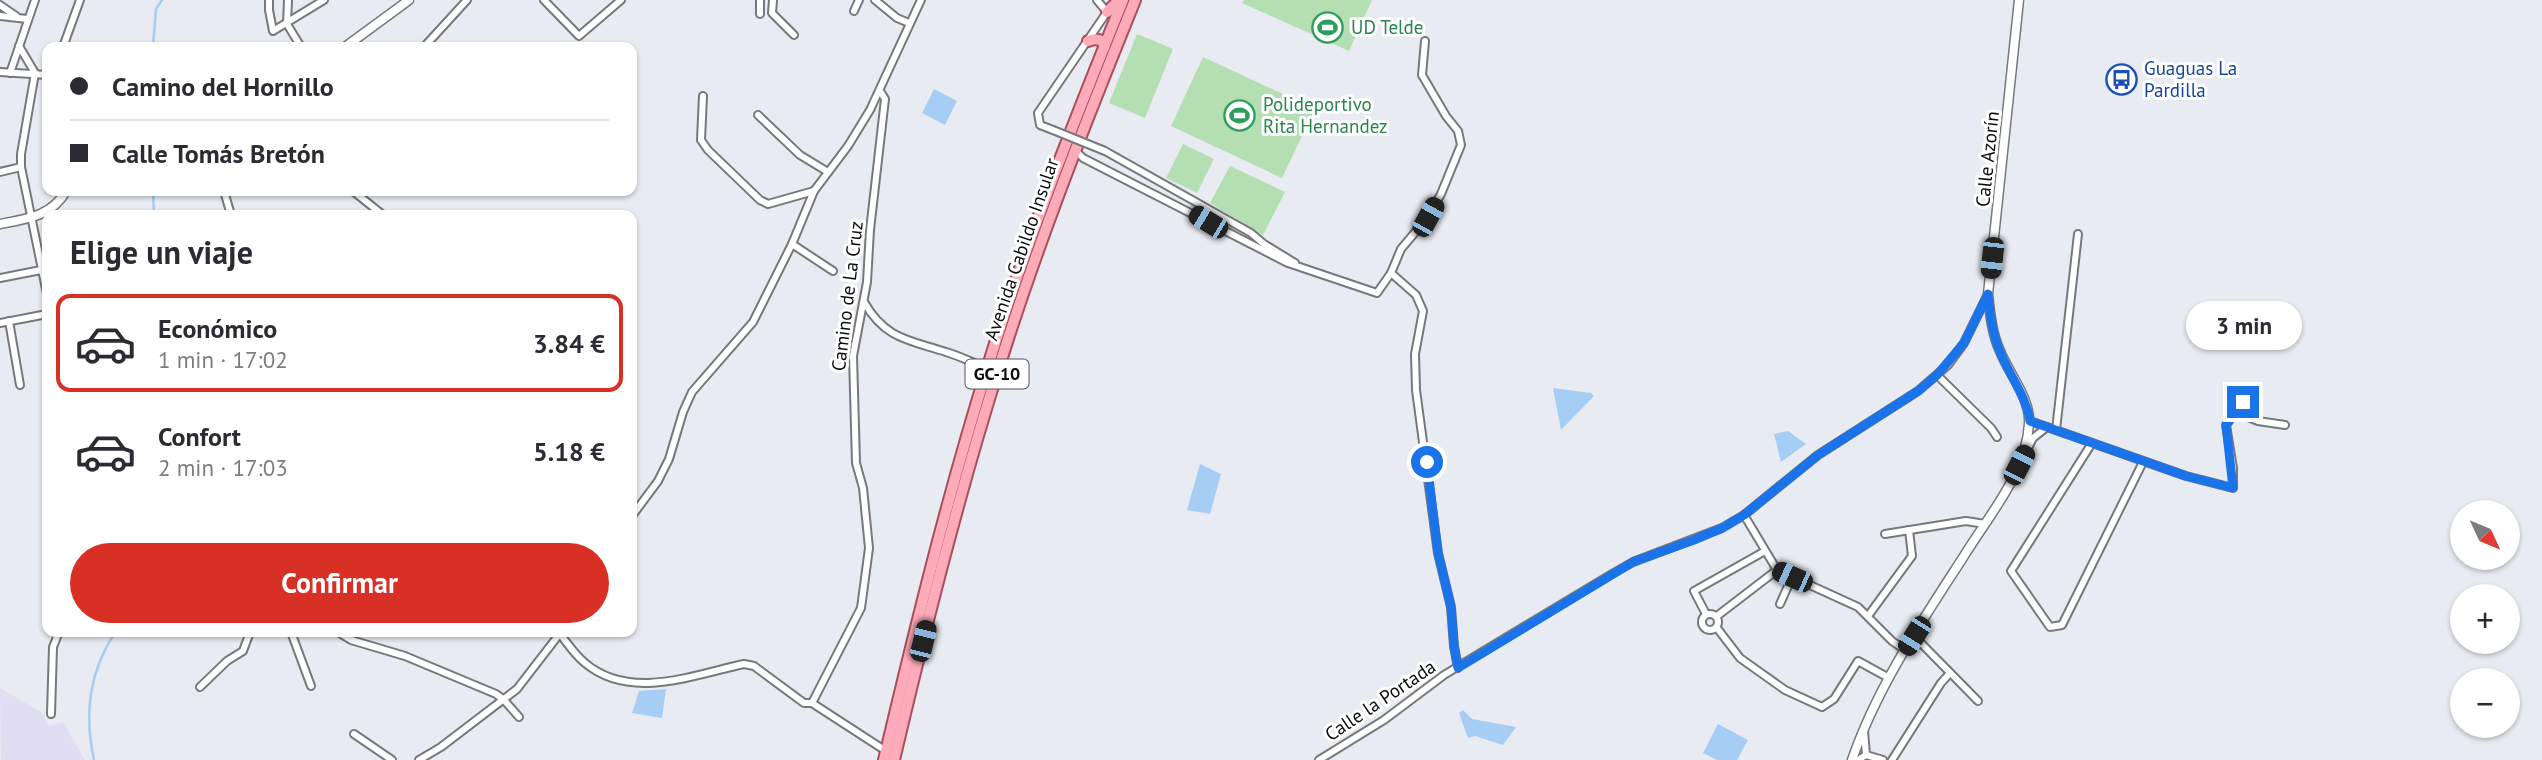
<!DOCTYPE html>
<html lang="es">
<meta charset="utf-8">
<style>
body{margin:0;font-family:"PT Sans",sans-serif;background:#f7f7f7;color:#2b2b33;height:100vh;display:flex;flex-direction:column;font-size:26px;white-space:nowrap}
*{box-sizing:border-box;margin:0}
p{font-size:23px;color:#7c7c81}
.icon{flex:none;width:38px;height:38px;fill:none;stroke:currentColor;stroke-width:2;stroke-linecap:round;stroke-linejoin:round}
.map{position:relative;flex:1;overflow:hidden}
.drawer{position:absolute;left:42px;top:210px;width:595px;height:427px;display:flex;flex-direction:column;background:#fff;border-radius:14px;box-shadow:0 2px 5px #0004}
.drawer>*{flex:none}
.hud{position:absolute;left:42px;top:42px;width:595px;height:154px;border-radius:14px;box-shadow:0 2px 5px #0004;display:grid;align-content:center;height:154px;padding:0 28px;background:#fff}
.needle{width:46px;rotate:134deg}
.fabs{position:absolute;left:2450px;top:500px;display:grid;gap:14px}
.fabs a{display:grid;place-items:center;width:70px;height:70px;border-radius:50%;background:#fff;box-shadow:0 2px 5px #0004;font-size:35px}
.end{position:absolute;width:32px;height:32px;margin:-16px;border:9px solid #1a73e8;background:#fff;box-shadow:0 0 0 4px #fff}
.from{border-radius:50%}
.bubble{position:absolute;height:49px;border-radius:24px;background:#fff;box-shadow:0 2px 5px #0004;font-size:23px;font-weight:700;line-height:49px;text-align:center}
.car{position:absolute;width:21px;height:42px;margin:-21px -10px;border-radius:9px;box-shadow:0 0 5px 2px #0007;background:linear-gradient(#222 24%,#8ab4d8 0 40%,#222 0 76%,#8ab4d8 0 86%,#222 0)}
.hud b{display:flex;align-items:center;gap:24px;height:66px;font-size:26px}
.hud b+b{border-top:2px solid #e1e1e2}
.hud i{width:18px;height:18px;background:#2b2b33}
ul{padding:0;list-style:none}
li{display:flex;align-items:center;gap:21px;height:98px;margin:0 14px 10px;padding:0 14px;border:4px solid transparent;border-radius:14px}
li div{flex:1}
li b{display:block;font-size:26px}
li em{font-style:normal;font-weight:700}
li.active{border-color:#d93025}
li>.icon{width:63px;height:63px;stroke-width:1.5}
h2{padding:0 28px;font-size:32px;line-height:84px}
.action{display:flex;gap:14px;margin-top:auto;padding:14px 28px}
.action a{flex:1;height:80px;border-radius:42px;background:#d93025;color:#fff;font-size:28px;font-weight:700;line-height:80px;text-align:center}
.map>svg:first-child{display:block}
.commercial{fill:#e1def4}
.green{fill:#b3dfb3}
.water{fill:#a6cdf4}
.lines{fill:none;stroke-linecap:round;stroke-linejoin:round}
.stream{stroke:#a6cdf4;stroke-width:2.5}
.minor-casing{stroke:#76787e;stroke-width:10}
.tertiary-casing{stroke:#76787e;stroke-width:11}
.primary-casing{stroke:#a74f5f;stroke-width:14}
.minor{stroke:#fff;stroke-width:6}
.tertiary{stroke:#fff;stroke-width:8}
.primary{stroke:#fdabb9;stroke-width:10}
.minor-bridge-casing{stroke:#76787e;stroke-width:10;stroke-linecap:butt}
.minor-bridge{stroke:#fff;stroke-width:6}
.route{stroke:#1a73e8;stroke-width:9}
.labels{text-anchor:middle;stroke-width:6;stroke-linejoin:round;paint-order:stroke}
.shield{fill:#fff;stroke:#545456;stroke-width:2}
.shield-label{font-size:18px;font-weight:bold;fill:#0a0b0d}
.leisure-label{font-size:19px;fill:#27864d;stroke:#fff;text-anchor:start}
.transit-label{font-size:19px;fill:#164399;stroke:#fff;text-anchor:start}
.street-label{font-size:19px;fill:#0a0b0d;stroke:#fff}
</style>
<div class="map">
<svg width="2542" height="760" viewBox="0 0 2542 760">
<rect width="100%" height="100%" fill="#e8ebf1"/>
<!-- commercial -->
<path class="commercial" d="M0,688L41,712L49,726L63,722L85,760H1Z"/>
<!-- green -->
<g class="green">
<path d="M1244,0H1372L1349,51L1242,3Z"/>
<path d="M1137,34L1173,49L1145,118L1109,103Z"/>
<path d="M1203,57L1315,109L1282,178L1171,126Z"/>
<path d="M1183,144L1214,159L1197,193L1166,178Z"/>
<path d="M1230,166L1285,192L1263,235L1210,203Z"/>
</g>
<!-- water -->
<g class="water">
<path d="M934,89L957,101L945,125L922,113Z"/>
<path d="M1553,388L1591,393L1594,396L1561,430Z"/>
<path d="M1788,431L1806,444L1781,462L1774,434Z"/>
<path d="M1200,464L1221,474L1210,514L1187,510Z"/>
<path d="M666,689L662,718L632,713L639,691Z"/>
<path d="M1463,710L1472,719L1516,727L1503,745L1475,736L1468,738L1459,713Z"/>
<path d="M1718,724L1748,740L1737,760H1717L1703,753Z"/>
</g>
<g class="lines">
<!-- stream -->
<g class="stream">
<path d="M153,47L156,9L162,0"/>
<path d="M153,191L154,215"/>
<path d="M94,760C84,713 89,673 115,632"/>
</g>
<defs>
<g id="minor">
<path d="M269,0V10L273,31L324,0"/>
<path d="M288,0L287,24L301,47"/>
<path d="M544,0L579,36L621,0"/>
<path d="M773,0L772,13L794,35"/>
<path d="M875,0L897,18L909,23"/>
<path d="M0,5L16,16"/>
<path d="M854,11L859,0"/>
<path d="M760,14V0"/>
<path d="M0,16L27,19"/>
<path d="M19,46L35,73L21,154V167L47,294"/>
<path d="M63,47L80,0"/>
<path d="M424,47L467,0"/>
<path d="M0,72L47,75"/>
<path d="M10,73L35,0"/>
<path d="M703,96L701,140L708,150L760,200L768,204L814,191"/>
<path d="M758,115L800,155L828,172"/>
<path d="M1053,130L1040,125L1038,113L1107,12L1097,0"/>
<path d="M1075,150L1083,158L1288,263L1377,293L1391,273L1401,249L1428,217L1441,194L1461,145L1458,131L1446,116L1422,75L1425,41"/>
<path d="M1105,151L1251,233L1264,244L1295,263"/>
<path d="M0,172L21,167"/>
<path d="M224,191L231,215"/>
<path d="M353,191L383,215"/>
<path d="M792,244L833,271"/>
<path d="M1391,273L1416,295L1423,311L1415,354L1416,390L1438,553L1451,607L1454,646L1458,668"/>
<path d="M0,278L41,270"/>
<path d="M864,302C885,339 909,340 946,352C960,356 973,363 987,368"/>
<path d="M9,321L20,385"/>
<path d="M0,323L47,314"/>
<path d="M1937,375L1991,428L1997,437"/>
<path d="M2236,412L2258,421L2285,425"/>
<path d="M2030,421L2186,476L2233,488V468L2226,425L2243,402"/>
<path d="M2056,430L2078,234"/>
<path d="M2092,443L2011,571L2050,627L2062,625L2143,462"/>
<path d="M2028,448L2033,438L2047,427"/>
<path d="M1744,515L1777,570L1858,607L1892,641L1905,650"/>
<path d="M632,516L658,481L669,459L683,412L692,392L753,322L792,244L814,191L848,146L870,110L921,0"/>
<path d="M1885,534L1966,521L1985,524"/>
<path d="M1780,604L1792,577"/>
<circle cx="1710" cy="622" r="8"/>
<path d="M1706,614L1694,591L1765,551"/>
<path d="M1717,616L1777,570"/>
<path d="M1868,616L1912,556L1909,530"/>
<path d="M1717,628L1740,658L1785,690L1822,707L1834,699L1858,661L1889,678"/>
<path d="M291,632L311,686"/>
<path d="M338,632L351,640L405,656L496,694L504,700L519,717"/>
<path d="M560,634C568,644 575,655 585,663C630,701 693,675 744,664L754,666L804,703H812L886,751"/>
<path d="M1914,636L1978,701"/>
<path d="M200,687L227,661L243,651L250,632"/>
<path d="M812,703L861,608L869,548L863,488L856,463L853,356L867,282L870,230L885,99L880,91"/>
<path d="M51,714L53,647L59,632"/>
<path d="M354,734L392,760"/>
<path d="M1866,755L1883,760"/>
<path d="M419,760L441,747L517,689L561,632"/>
<path d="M1319,760L1384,720L1444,675L1612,574L1633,562L1722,528L1744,515L1818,455L1918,391L1948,365L1964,343L1988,294"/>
<path d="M1858,760L1866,755L1864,731"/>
<path d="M1892,760L1941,683L1950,673"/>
</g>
<g id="tertiary">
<path d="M345,47L409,0"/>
<path d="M0,224C27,219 52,216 66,191"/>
<path d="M1852,760C1877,687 1922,621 1964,556C1989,515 2026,474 2029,424C2031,399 2009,374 2000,351C1992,334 1990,313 1988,294L2019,0"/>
</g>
<g id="primary">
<path d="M1107,12L1119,0"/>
<path d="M1088,41C1095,39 1098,38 1104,43V48"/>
<path d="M884,760C915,629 947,498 987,369C1025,244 1074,122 1123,0"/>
<path d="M894,760C925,628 958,496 999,367C1038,242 1086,121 1135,0"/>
</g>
</defs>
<!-- minor casing -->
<use href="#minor" class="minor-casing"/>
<!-- tertiary casing -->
<use href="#tertiary" class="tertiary-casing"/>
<!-- primary casing -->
<use href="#primary" class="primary-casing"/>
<!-- minor -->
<use href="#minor" class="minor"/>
<!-- tertiary -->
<use href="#tertiary" class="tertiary"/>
<!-- primary -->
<use href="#primary" class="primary"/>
<defs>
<path id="minor-bridge" d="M1053,130L1105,151"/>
</defs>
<!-- minor-bridge casing -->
<use href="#minor-bridge" class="minor-bridge-casing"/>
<!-- minor-bridge -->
<use href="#minor-bridge" class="minor-bridge"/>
</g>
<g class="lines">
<!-- route -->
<path class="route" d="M1427,462L1438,553L1451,607L1454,646L1458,668L1633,562L1694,540L1722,528L1744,515L1818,455L1918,391L1937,375L1964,343L1988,294C1990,313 1992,332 1999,349C2008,374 2026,395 2030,421L2186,476L2233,488L2226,425L2243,402"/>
</g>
<!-- icons -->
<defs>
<symbol id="stadium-ring" viewBox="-11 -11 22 22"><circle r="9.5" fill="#fff" stroke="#2e9e5b" stroke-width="1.5"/><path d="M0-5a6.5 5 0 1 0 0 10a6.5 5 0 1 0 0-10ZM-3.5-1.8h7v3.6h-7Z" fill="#2e9e5b"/></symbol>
<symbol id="bus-ring" viewBox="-11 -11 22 22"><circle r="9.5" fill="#fff" stroke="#1a4fb4" stroke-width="1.5"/><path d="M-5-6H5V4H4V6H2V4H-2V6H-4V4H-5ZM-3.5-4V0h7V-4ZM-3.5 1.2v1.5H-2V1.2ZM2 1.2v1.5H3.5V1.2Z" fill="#1a4fb4"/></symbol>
</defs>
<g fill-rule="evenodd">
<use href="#stadium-ring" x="1310" y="10" width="35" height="35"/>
<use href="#bus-ring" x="2104" y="62" width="35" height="35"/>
<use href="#stadium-ring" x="1222" y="98" width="35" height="35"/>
</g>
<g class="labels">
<!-- shield labels -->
<rect class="shield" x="965.5" y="359.5" width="63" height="29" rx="5"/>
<g class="shield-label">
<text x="997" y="380">GC-10</text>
</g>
<!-- leisure labels -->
<g class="leisure-label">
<text x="1351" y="34">UD Telde</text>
<text x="1263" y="111">Polideportivo<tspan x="1263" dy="22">Rita Hernandez</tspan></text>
</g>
<!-- transit labels -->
<g class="transit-label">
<text x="2144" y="75">Guaguas La<tspan x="2144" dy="22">Pardilla</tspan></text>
</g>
<!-- street labels -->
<g class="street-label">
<text transform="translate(1987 159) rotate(-84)" y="7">Calle Azorín</text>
<text transform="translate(1021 249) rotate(-71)" y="7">Avenida Cabildo Insular</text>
<text transform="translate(847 296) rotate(-83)" y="7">Camino de La Cruz</text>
<text transform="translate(1380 700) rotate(-34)" y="7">Calle la Portada</text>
</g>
</g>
</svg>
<div class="fabs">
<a><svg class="needle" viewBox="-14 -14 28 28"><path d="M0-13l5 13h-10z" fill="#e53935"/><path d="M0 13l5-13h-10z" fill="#7c7c81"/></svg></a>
<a>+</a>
<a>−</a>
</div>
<i class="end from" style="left:1427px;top:462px"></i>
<i class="end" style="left:2243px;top:402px"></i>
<div class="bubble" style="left:2186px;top:301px;width:116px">3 min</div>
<i class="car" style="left:1428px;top:217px;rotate:29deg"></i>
<i class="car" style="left:1208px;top:222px;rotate:301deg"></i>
<i class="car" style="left:1992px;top:258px;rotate:186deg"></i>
<i class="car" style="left:2019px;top:465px;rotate:27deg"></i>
<i class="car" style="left:1792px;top:577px;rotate:294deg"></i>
<i class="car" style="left:1914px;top:636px;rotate:212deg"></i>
<i class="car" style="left:923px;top:641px;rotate:14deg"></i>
<div class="hud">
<b><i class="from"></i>Camino del Hornillo</b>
<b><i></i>Calle Tomás Bretón</b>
</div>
<section class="drawer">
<h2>Elige un viaje</h2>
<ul>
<li class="active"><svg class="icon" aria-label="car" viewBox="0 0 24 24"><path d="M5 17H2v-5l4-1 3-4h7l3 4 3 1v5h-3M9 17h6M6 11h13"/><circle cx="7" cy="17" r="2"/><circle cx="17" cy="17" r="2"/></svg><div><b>Económico</b><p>1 min · 17:02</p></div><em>3.84 €</em></li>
<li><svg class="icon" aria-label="car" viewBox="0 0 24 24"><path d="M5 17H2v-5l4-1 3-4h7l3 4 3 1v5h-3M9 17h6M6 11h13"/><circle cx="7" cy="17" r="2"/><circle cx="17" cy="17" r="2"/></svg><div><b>Confort</b><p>2 min · 17:03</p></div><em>5.18 €</em></li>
</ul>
<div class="action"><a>Confirmar</a></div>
</section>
</div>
